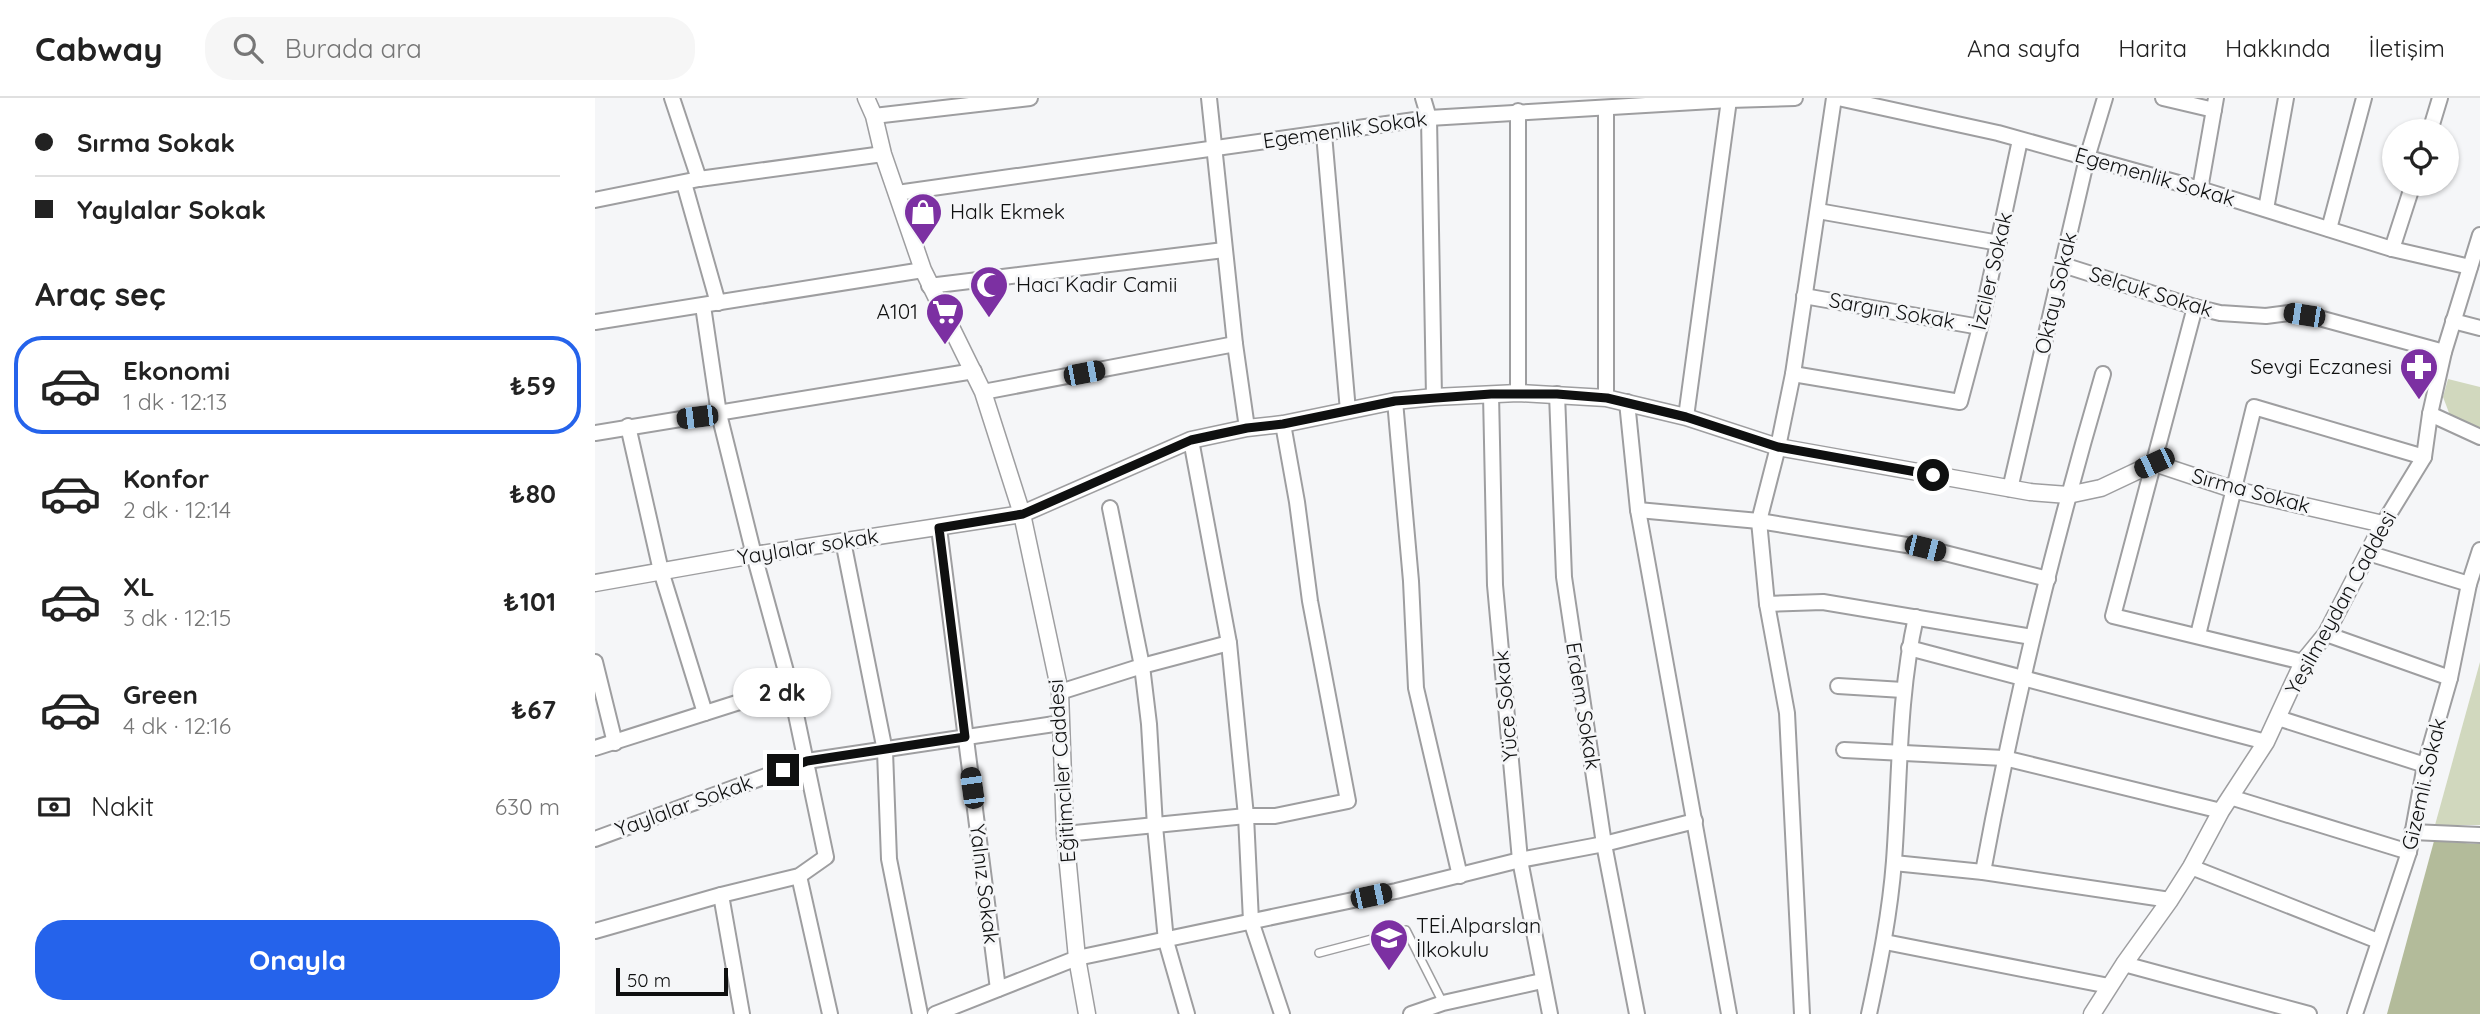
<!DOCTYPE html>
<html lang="tr">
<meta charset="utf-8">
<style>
body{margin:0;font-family:Quicksand,sans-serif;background:#f6f6f6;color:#222;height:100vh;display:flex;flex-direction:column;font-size:26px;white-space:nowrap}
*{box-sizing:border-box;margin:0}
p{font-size:23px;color:#767676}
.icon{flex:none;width:38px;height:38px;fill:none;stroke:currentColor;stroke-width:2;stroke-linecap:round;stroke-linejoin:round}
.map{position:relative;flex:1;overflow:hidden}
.sheet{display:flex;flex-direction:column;background:#fff;width:595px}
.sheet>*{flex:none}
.banner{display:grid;align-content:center;height:154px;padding:0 35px;background:#fff}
.tools{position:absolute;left:1787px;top:21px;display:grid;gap:14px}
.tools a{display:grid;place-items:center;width:77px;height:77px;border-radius:50%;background:#fff;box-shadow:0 2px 5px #0004;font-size:35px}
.scale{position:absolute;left:21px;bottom:18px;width:112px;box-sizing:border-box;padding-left:7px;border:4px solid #0f1010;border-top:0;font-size:19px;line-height:24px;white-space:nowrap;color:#0f1010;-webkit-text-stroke:5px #f5f6f8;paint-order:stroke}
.end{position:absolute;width:32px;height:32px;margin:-16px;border:9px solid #0f1010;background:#fff;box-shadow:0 0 0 4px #fff}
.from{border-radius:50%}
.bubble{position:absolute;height:49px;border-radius:24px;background:#fff;box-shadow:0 2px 5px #0004;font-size:23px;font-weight:700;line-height:49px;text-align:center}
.car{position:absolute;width:21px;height:42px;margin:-21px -10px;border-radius:9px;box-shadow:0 0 5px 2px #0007;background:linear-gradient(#222 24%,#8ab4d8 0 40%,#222 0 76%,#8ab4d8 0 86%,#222 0)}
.banner b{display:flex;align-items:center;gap:24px;height:66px;font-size:26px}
.banner b+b{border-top:2px solid #e0e0e0}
.banner i{width:18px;height:18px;background:#222}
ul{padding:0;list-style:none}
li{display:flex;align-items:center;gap:21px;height:98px;margin:0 14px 10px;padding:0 21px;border:4px solid transparent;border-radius:28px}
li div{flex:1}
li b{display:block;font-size:26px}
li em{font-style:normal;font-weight:700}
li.current{border-color:#2563eb}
li>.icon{width:63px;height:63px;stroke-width:1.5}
h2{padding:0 35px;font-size:32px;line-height:84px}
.pay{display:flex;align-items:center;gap:18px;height:77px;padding:0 35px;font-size:26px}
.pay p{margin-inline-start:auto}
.primary-button{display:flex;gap:14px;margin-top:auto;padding:14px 35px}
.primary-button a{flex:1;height:80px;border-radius:28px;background:#2563eb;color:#fff;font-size:28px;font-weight:700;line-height:80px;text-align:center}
header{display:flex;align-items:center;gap:42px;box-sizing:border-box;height:98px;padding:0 35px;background:#fff;border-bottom:2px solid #e0e0e0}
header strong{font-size:33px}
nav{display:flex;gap:38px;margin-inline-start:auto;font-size:24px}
.search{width:490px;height:63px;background:#f6f6f6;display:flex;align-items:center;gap:18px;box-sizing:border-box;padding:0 24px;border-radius:28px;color:#767676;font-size:26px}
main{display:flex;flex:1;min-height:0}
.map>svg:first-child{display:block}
.green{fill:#d1d8be}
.forest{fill:#b3bb9a}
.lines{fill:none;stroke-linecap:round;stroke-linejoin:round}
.service-casing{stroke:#9e9ea0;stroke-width:10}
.minor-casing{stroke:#9e9ea0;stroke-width:18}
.tertiary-casing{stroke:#9e9ea0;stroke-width:19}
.service{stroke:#fff;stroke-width:7}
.minor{stroke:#fff;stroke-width:14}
.tertiary{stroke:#fff;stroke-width:16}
.route{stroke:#0f1010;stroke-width:9}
.labels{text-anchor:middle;stroke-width:6;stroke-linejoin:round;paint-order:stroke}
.street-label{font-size:21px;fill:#0f1010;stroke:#f5f6f8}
.poi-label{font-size:21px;fill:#0f1010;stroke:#f5f6f8;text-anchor:start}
</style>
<header>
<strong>Cabway</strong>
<div class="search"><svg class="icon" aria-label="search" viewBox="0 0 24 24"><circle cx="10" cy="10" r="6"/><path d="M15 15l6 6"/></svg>Burada ara</div>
<nav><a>Ana sayfa</a><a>Harita</a><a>Hakkında</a><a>İletişim</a></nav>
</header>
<main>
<section class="sheet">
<div class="banner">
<b><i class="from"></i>Sırma Sokak</b>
<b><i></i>Yaylalar Sokak</b>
</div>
<h2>Araç seç</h2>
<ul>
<li class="current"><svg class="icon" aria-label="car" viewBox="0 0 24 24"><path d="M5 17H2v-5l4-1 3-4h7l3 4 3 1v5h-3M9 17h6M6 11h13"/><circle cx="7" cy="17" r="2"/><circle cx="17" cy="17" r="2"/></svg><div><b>Ekonomi</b><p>1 dk · 12:13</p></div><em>₺59</em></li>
<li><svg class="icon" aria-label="car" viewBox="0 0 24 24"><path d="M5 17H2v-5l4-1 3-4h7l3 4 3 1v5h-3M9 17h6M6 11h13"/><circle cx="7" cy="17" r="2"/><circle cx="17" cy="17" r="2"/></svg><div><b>Konfor</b><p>2 dk · 12:14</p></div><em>₺80</em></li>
<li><svg class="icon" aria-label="car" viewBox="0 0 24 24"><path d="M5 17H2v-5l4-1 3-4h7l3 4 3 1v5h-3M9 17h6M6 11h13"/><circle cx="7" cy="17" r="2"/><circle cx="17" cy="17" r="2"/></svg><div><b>XL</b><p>3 dk · 12:15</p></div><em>₺101</em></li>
<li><svg class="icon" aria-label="car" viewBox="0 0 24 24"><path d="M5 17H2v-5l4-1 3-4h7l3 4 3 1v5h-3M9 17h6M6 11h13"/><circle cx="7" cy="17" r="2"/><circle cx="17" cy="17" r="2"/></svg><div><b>Green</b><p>4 dk · 12:16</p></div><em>₺67</em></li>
</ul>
<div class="pay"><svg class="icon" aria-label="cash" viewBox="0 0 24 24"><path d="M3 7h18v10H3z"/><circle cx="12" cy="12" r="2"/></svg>Nakit<p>630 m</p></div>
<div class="primary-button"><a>Onayla</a></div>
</section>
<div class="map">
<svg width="1885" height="916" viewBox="0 0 1885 916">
<rect width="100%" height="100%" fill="#f5f6f8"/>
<!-- green -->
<g class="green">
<path d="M1853,281L1885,289V332L1856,320L1848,299Z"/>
<path d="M1885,564V727H1840Z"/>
</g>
<!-- forest -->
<path class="forest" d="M1839,743L1885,746V916H1792Z"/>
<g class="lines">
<defs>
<path id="service" d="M724,855L811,832L848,905"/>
<g id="minor">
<path d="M77,0L104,81"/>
<path d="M614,0L640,246L652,330"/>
<path d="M828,0L834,20L839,299"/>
<path d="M1243,0L1403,35L1605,91L1797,151L1875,169"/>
<path d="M1568,0L1619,12"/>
<path d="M1011,10V300"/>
<path d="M923,13V295"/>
<path d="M279,18L435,0"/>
<path d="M1835,33L1845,0"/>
<path d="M729,36L753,313"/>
<path d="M89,85L123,205"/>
<path d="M1605,91L1621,0"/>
<path d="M302,95L834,20L1134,2L1200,0"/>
<path d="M0,102L104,81L288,56"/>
<path d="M1671,111L1691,0"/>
<path d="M1223,113L1404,145"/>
<path d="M1734,131L1769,0"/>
<path d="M1797,151L1818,86"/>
<path d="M1468,167L1600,209L1625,215L1671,218L1694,215L1724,220L1849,254"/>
<path d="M334,188L629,152"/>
<path d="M1209,198L1385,229"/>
<path d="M1600,209L1518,518L1708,564"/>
<path d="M1858,223L1885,230"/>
<path d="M0,224L328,172"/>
<path d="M1198,276L1365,304L1385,229L1425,42"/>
<path d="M388,294L640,246"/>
<path d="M896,296L900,487L925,762L955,916"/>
<path d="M962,296L969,479L1009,746L1042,916"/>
<path d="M800,303L816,483L821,590L865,778"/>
<path d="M1032,304L1043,412L1134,916"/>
<path d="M1835,316L1885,339"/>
<path d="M1091,319L1134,2"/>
<path d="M33,328L66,473L110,615"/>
<path d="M0,335L379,273"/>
<path d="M596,342L634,545L651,718L656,823L687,916"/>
<path d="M1415,391L1492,60L1510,0"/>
<path d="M515,410L547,568L554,626L560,728L571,843L592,916"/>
<path d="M1043,412L1164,423L1330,450L1453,481"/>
<path d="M1788,426L1829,359L1835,316L1849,254L1885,137"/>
<path d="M344,430L403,891"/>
<path d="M248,443L290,653L294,761L325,916"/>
<path d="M1773,455L1874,486"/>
<path d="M1172,506L1228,504L1437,539"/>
<path d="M1731,536L1855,580"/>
<path d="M1603,537L1659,309L1829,359"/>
<path d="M1314,550L1671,644"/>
<path d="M0,564L20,645"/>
<path d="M1243,588L1308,592"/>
<path d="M465,594L547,568L634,545"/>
<path d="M1683,620L1830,667"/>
<path d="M0,650L195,588"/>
<path d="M1249,652L1409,660L1626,713"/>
<path d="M1635,699L1814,754"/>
<path d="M1817,734L1885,737"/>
<path d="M470,736L651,718H680L753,703L715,503L702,404L688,326"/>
<path d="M0,741L212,663L466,625"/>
<path d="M1299,765L1388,774L1575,802"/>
<path d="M1596,769L1783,843"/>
<path d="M1388,774C1419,605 1460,440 1508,276"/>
<path d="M204,778L235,916"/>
<path d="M126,797L147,916"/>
<path d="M0,833L126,797L204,778L231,759L195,588L159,457L124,316L108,208"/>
<path d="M1290,844L1514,888"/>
<path d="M1529,866L1714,916"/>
<path d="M340,916L482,860L801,793L925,762L1009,746L1100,723"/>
<path d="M816,916L848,905L947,883"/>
<path d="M1207,916L1192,615L1172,506L1164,423L1183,349L1198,276L1239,0"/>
<path d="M1274,916C1285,865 1295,815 1299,763C1305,681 1303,599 1321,519"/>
<path d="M1760,916L1814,754L1830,667L1855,580L1874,486L1885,452"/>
</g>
<g id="tertiary">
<path d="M271,0L279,18L288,56L328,172L388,294L427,416L465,594L470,736L482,860L492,916"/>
<path d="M0,485L159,457L427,416L596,342L652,330L688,326L800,303L839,299L923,295L1011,300L1091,319L1183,349L1435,394L1473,397L1506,390L1559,365L1640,392L1788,426L1731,536L1708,564L1671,644L1626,713L1596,769L1575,802L1529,866L1497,916"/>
</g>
</defs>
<!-- service casing -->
<use href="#service" class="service-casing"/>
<!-- minor casing -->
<use href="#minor" class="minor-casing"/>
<!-- tertiary casing -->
<use href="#tertiary" class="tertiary-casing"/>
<!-- service -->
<use href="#service" class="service"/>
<!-- minor -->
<use href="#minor" class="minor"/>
<!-- tertiary -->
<use href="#tertiary" class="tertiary"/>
</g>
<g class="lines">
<!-- route -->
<path class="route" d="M188,672L212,663L370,639L344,430L428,416L596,342L652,330L688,326L800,303L896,296H962L1012,300L1091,319L1183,349L1338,377"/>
</g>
<!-- icons -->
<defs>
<symbol id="shop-pin" viewBox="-11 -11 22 30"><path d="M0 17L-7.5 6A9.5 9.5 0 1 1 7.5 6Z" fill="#7c30a2" stroke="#f5f6f8"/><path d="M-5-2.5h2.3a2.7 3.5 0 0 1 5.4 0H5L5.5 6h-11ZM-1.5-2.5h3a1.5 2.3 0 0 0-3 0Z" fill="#fff"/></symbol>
<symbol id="mosque-pin" viewBox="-11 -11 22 30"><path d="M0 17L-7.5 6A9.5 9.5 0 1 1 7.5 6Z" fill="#7c30a2" stroke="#f5f6f8"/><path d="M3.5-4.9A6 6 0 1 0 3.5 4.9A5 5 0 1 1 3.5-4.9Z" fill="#fff"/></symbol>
<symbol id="supermarket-pin" viewBox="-11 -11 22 30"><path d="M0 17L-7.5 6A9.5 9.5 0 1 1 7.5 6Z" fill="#7c30a2" stroke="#f5f6f8"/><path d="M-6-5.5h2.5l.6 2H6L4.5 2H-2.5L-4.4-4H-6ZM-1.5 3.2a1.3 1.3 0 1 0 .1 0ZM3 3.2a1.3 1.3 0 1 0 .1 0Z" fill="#fff"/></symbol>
<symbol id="pharmacy-pin" viewBox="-11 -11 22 30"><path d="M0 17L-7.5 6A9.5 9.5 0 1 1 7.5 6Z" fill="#7c30a2" stroke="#f5f6f8"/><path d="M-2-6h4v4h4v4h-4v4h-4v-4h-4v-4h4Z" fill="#fff"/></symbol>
<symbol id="school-pin" viewBox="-11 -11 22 30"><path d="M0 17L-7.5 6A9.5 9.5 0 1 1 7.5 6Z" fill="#7c30a2" stroke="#f5f6f8"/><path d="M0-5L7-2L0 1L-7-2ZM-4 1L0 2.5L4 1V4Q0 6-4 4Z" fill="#fff"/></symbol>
</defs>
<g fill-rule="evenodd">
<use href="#shop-pin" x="306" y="92" width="44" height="60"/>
<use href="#mosque-pin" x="372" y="165" width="44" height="60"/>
<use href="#supermarket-pin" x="328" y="192" width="44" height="60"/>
<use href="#pharmacy-pin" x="1802" y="247" width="44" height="60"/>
<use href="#school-pin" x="772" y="818" width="44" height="60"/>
</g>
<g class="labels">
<!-- street labels -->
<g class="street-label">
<text transform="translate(750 32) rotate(-8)" y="7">Egemenlik Sokak</text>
<text transform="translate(1560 79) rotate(16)" y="7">Egemenlik Sokak</text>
<text transform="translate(1397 173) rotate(-77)" y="7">İzciler Sokak</text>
<text transform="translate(1556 194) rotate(17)" y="7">Selçuk Sokak</text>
<text transform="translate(1461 195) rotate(-77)" y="7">Oktay Sokak</text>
<text transform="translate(1297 213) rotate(10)" y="7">Sargın Sokak</text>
<text transform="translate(1656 393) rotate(15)" y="7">Sırma Sokak</text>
<text transform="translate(213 449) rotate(-9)" y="7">Yaylalar sokak</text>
<text transform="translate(1746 505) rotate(-61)" y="7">Yeşilmeydan Caddesi</text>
<text transform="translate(911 608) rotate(-95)" y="7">Yüce Sokak</text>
<text transform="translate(988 608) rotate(81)" y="7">Erdem Sokak</text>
<text transform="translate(467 673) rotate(-94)" y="7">Eğitimciler Caddesi</text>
<text transform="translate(1829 686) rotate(-77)" y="7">Gizemli Sokak</text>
<text transform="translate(89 708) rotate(-20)" y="7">Yaylalar Sokak</text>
<text transform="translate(389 786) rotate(83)" y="7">Yalnız Sokak</text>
</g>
<!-- poi labels -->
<g class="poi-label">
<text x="355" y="121">Halk Ekmek</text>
<text x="421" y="194">Hacı Kadir Camii</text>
<text x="323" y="221" text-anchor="end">A101</text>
<text x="1797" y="276" text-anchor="end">Sevgi Eczanesi</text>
<text x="821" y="835">TEİ.Alparslan<tspan x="821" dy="24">İlkokulu</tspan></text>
</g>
</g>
</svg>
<div class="tools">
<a><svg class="icon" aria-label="locate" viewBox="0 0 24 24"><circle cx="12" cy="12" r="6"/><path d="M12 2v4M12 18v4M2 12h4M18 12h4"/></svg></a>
</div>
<div class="scale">50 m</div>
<i class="end from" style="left:1338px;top:377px"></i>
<i class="end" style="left:188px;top:672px"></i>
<div class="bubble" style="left:138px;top:570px;width:98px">2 dk</div>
<i class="car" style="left:1709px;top:217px;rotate:279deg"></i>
<i class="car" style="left:489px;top:275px;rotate:79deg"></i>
<i class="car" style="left:102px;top:319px;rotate:263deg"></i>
<i class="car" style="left:1559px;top:365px;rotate:245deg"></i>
<i class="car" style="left:1330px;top:450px;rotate:104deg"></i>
<i class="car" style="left:377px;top:690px;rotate:352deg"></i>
<i class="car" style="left:776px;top:798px;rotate:78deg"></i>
</div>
</main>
